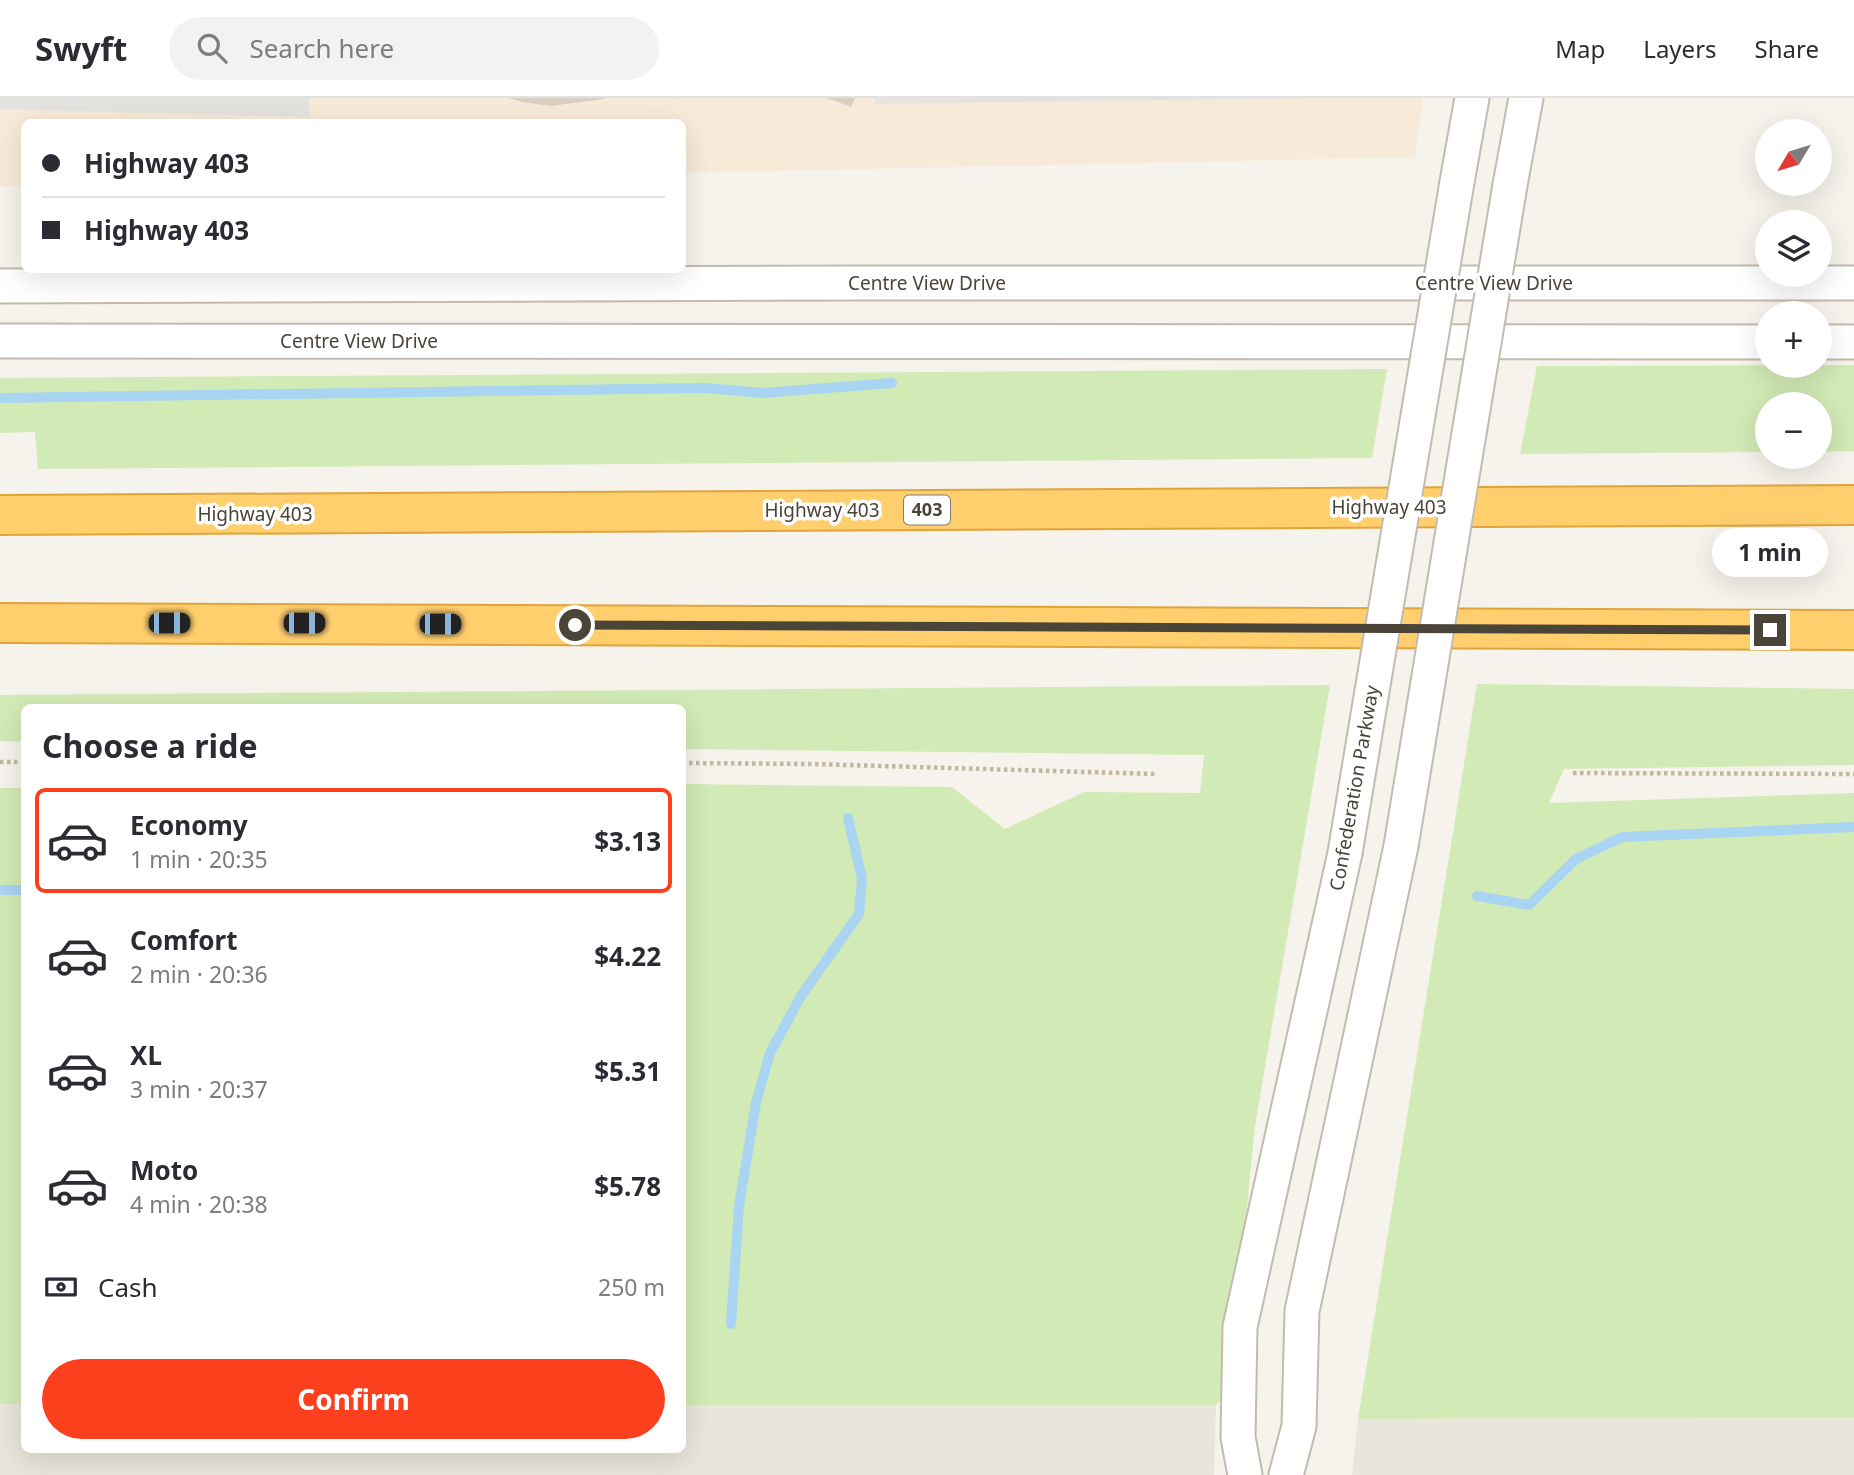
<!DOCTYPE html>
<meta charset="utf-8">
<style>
body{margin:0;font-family:"Noto Sans",sans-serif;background:#f2f2f3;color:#2b2b33;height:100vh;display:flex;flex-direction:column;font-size:26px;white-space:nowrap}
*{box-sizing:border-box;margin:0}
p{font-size:23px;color:#7c7c81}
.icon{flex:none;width:38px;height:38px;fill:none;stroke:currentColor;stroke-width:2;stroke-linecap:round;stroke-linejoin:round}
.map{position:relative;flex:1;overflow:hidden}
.panel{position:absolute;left:21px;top:606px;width:665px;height:749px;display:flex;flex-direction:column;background:#fff;border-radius:10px;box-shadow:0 7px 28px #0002}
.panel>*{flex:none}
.guide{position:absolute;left:21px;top:21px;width:665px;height:154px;border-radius:10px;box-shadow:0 7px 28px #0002;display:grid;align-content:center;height:154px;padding:0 21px;background:#fff}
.needle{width:46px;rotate:232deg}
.fabs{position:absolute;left:1755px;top:21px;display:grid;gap:14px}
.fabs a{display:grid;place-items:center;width:77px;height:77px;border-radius:50%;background:#fff;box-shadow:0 7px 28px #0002;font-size:35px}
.end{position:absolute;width:32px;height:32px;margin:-16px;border:9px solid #4b4439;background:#fff;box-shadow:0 0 0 4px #fff}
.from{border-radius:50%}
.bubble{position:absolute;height:49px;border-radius:24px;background:#fff;box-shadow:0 7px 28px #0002;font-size:23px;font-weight:700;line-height:49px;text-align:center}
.car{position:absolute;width:21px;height:42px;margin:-21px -10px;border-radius:9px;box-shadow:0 0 5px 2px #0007;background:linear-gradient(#222 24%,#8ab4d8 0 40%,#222 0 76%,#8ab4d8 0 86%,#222 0)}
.guide b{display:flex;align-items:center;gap:24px;height:66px;font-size:26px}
.guide b+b{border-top:2px solid #e1e1e2}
.guide i{width:18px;height:18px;background:#2b2b33}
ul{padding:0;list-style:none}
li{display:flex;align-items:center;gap:21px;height:105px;margin:0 14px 10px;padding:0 7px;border:4px solid transparent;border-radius:10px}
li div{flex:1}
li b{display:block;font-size:26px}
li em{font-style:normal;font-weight:700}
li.on{border-color:#fc3f1d}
li>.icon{width:63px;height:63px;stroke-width:1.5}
h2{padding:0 21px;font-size:32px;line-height:84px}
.pay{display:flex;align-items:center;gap:18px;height:77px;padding:0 21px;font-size:26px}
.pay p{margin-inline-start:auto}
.button{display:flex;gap:14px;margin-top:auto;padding:14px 21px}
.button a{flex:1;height:80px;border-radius:42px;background:#fc3f1d;color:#fff;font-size:28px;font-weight:700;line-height:80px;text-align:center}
header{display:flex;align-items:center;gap:42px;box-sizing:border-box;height:98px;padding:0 35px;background:#fff;border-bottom:2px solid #e1e1e2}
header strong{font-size:33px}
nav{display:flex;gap:38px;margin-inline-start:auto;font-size:24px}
.search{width:490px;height:63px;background:#f2f2f3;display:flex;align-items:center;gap:18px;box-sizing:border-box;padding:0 24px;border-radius:38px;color:#7c7c81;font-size:26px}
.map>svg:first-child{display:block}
.residential{fill:#eae5da}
.commercial{fill:#f7ead8}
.green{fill:#d2eab5}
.parking{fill:#e5e3e0}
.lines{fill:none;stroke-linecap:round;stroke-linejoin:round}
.stream{stroke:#a9d4f2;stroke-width:10}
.building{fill:#d8cfc1}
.minor-casing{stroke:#c2bbae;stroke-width:37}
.highway-casing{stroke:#e0a43c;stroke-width:42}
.path{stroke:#c4b79f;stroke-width:4.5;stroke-dasharray:3.5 3.5;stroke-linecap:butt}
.minor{stroke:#fff;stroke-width:33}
.highway{stroke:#ffcf6e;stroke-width:38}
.minor-bridge-casing{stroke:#c2bbae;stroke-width:37;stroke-linecap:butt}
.minor-bridge{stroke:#fff;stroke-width:33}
.route{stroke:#4b4439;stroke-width:9}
.labels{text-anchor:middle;stroke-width:7;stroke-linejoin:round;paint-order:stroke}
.shield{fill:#fff;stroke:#817c74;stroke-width:2}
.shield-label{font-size:18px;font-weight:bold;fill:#4b4439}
.street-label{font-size:19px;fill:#4b4439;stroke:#fff}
</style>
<header>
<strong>Swyft</strong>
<div class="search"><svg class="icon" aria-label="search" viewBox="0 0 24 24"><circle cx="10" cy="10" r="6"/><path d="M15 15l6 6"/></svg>Search here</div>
<nav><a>Map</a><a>Layers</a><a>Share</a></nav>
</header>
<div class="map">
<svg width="1854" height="1377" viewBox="0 0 1854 1377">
<rect width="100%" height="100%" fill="#f6f3ec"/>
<!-- residential -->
<g class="residential">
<path d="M0,1306H24V1351H682L683,1307H1216L1214,1377H0Z"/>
<path d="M1854,1319V1377H1352L1358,1321Z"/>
</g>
<!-- commercial -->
<path class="commercial" d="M0,0H1423L1415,59L683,75L682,24H24V88L0,89Z"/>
<!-- green -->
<g class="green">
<path d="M1854,267V353L1820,354V306H1768L1767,354L1520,356L1537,268Z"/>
<path d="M1387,271L1372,360L38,371L35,334L0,335V280Z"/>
<path d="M1477,586L1854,591V667L1564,671L1549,705L1854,695V1319L1358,1321Z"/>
<path d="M1330,587L1255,1028L1239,1190L1234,1289L1216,1307H682L683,686L952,689L1005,731L1084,694L1200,695L1204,657L683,651L682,609H24V644L0,643V597Z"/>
<rect x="0" y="690" width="24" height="616"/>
</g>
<!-- parking -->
<g class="parking">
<path d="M0,0H309V19L0,11Z"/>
<path d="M876,0H1312L874,6Z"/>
</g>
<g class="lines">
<!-- stream -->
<g class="stream">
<path d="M0,300L706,290L763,295L892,285"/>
<path d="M0,792H24"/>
<path d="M1477,798L1529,807L1576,761L1622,739L1854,729"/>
<path d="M731,1226L739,1108L756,1005L770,955L801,898L859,816L862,780L848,720"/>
</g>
</g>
<!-- building -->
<g class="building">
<path d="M508,0H604V1L551,8L522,4Z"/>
<path d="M827,0H855L851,9Z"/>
</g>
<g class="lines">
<defs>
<g id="minor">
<path d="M1457,84L1472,0"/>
<path d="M1510,87L1526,0"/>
<path d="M0,188L861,185H1854"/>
<path d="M0,243L1768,244"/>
<path d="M1820,244H1854"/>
<path d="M1245,1377L1238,1339L1240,1229L1345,755"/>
<path d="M1286,1377L1299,1328L1302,1213L1401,748"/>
</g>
<g id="highway">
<path d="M0,417L1854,407"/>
<path d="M0,525L1854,532"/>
</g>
</defs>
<!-- minor casing -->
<use href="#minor" class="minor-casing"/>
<!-- highway casing -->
<use href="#highway" class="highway-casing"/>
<!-- path -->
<g class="path">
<path d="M0,664H24"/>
<path d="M682,665L813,666L1155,676"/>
<path d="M1573,675L1854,676"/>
</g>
<!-- minor -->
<use href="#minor" class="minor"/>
<!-- highway -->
<use href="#highway" class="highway"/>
<defs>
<g id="minor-bridge">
<path d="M1401,748L1510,87"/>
<path d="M1345,755L1457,84"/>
</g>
</defs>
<!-- minor-bridge casing -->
<use href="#minor-bridge" class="minor-bridge-casing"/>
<!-- minor-bridge -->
<use href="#minor-bridge" class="minor-bridge"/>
</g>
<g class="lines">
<!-- route -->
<path class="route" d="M575,527L1770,532"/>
</g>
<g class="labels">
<!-- shield labels -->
<rect class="shield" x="904" y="397.5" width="46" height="29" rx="5"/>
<g class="shield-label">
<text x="927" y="418">403</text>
</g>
<!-- street labels -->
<g class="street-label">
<text x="927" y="192">Centre View Drive</text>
<text x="1494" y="192">Centre View Drive</text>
<text x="359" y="250">Centre View Drive</text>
<text x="1389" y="416">Highway 403</text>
<text x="822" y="419">Highway 403</text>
<text x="255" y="423">Highway 403</text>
<text transform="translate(1354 690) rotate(-80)" y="7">Confederation Parkway</text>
</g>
</g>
</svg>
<div class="fabs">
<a><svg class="needle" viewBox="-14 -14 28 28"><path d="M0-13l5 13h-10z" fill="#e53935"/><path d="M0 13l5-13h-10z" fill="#7c7c81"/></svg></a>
<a><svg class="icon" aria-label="layers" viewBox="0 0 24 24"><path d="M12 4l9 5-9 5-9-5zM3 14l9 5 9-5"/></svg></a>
<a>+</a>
<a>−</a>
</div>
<i class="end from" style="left:575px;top:527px"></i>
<i class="end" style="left:1770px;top:532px"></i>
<div class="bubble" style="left:1712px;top:430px;width:116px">1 min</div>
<i class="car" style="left:169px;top:525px;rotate:90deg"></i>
<i class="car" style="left:304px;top:525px;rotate:90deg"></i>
<i class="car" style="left:440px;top:526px;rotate:90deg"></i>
<div class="guide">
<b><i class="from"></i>Highway 403</b>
<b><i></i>Highway 403</b>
</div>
<section class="panel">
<h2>Choose a ride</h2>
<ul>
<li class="on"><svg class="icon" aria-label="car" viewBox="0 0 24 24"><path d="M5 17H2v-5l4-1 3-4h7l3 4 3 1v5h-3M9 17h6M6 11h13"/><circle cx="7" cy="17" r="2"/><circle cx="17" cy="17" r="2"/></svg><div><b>Economy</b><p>1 min · 20:35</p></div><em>$3.13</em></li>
<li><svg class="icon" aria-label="car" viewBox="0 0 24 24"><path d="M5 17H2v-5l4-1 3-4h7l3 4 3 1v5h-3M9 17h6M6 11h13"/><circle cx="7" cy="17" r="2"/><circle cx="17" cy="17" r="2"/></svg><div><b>Comfort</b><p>2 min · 20:36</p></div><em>$4.22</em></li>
<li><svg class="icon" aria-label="car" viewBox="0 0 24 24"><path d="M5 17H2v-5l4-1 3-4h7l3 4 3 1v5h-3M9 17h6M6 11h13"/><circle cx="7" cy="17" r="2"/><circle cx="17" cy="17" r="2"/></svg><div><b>XL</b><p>3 min · 20:37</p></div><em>$5.31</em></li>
<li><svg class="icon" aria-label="car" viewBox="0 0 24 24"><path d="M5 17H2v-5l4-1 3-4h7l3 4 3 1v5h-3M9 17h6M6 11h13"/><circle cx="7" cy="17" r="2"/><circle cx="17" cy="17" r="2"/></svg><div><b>Moto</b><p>4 min · 20:38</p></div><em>$5.78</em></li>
</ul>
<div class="pay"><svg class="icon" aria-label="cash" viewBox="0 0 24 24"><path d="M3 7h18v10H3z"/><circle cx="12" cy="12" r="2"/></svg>Cash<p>250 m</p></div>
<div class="button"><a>Confirm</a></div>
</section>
</div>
